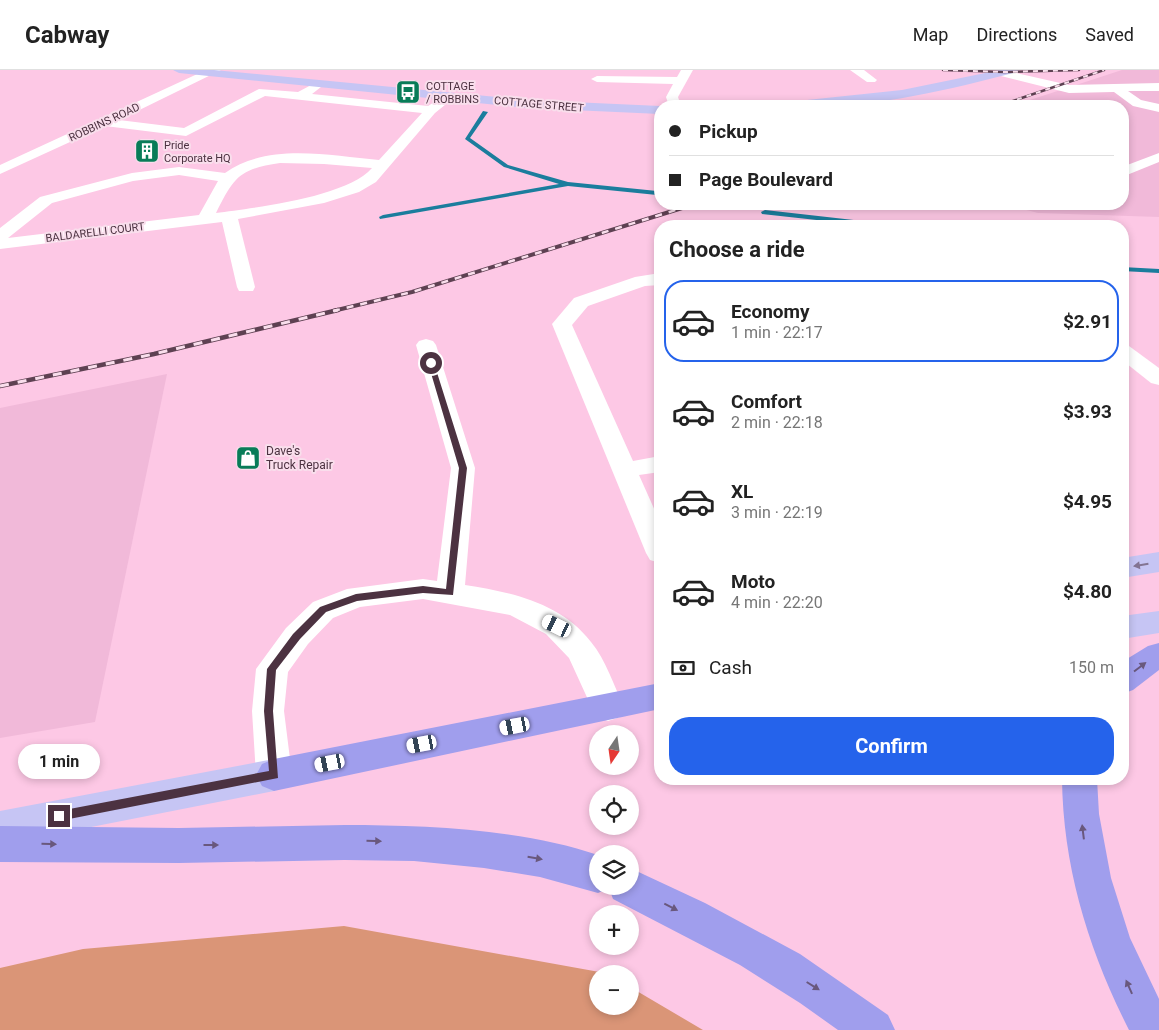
<!DOCTYPE html>
<meta charset="utf-8">
<style>
body{margin:0;font-family:Roboto,sans-serif;background:#f6f6f6;color:#222;height:100vh;display:flex;flex-direction:column;font-size:19px;white-space:nowrap}
*{box-sizing:border-box;margin:0}
p{font-size:16px;color:#767676}
.icon{flex:none;width:28px;height:28px;fill:none;stroke:currentColor;stroke-width:2;stroke-linecap:round;stroke-linejoin:round}
.map{position:relative;flex:1;overflow:hidden}
.sheet{position:absolute;left:654px;top:150px;width:475px;height:565px;display:flex;flex-direction:column;background:#fff;border-radius:20px;box-shadow:0 2px 8px #0003}
.sheet>*{flex:none}
.guide{position:absolute;left:654px;top:30px;width:475px;height:110px;border-radius:20px;box-shadow:0 2px 8px #0003;display:grid;align-content:center;height:110px;padding:0 15px;background:#fff}
.needle{width:32px;rotate:193deg}
.buttons{position:absolute;left:589px;top:655px;display:grid;gap:10px}
.buttons a{display:grid;place-items:center;width:50px;height:50px;border-radius:50%;background:#fff;box-shadow:0 2px 8px #0003;font-size:25px}
.end{position:absolute;width:22px;height:22px;margin:-11px;border:6px solid #4c3241;background:#fff;box-shadow:0 0 0 2px #fff}
.from{border-radius:50%}
.bubble{position:absolute;height:35px;border-radius:18px;background:#fff;box-shadow:0 2px 8px #0003;font-size:16px;font-weight:700;line-height:35px;text-align:center}
.car{position:absolute;width:15px;height:30px;margin:-15px -8px;border-radius:6px;box-shadow:0 0 4px 1px #0007;background:linear-gradient(#fff 24%,#345 0 40%,#fff 0 76%,#345 0 86%,#fff 0)}
.guide b{display:flex;align-items:center;gap:18px;height:48px;font-size:19px}
.guide b+b{border-top:1px solid #e0e0e0}
.guide i{width:12px;height:12px;background:#222}
ul{padding:0;list-style:none}
li{display:flex;align-items:center;gap:15px;height:82px;margin:0 10px 8px;padding:0 5px;border:2px solid transparent;border-radius:20px}
li div{flex:1}
li b{display:block;font-size:19px}
li em{font-style:normal;font-weight:700}
li.current{border-color:#2563eb}
li>.icon{width:45px;height:45px;stroke-width:1.5}
h2{padding:0 15px;font-size:22px;line-height:60px}
.pay{display:flex;align-items:center;gap:12px;height:55px;padding:0 15px;font-size:19px}
.pay p{margin-inline-start:auto}
.cta{display:flex;gap:10px;margin-top:auto;padding:10px 15px}
.cta a{flex:1;height:58px;border-radius:20px;background:#2563eb;color:#fff;font-size:20px;font-weight:700;line-height:58px;text-align:center}
header{display:flex;align-items:center;gap:30px;box-sizing:border-box;height:70px;padding:0 25px;background:#fff;border-bottom:1px solid #e0e0e0}
header strong{font-size:24px}
nav{display:flex;gap:28px;margin-inline-start:auto;font-size:18px}
.map>svg:first-child{display:block}
.built{fill:#f1b9d9}
.green{fill:#da9577}
.lines{fill:none;stroke-linecap:round;stroke-linejoin:round}
.stream{fill:#1b7d9d;fill-rule:evenodd}
.minor{fill:#fff;fill-rule:evenodd}
.major{fill:#c6c5f4;fill-rule:evenodd}
.highway{fill:#a09eed;fill-rule:evenodd}
.rail-far2-casing{stroke:#5e4152;stroke-width:2.5}
.rail-far1-casing{stroke:#5e4152;stroke-width:4}
.rail-casing{stroke:#5e4152;stroke-width:4.5}
.rail-far2{stroke:#f9deec;stroke-width:2;stroke-dasharray:5;stroke-linecap:butt}
.rail-far1{stroke:#f9deec;stroke-width:2.5;stroke-dasharray:7;stroke-linecap:butt}
.rail{stroke:#f9deec;stroke-width:3;stroke-dasharray:9;stroke-linecap:butt}
.oneway{fill:#837492}
.oneway2{fill:#69587d}
.route{fill:#4c3241}
.labels{text-anchor:middle;stroke-width:4;stroke-linejoin:round;paint-order:stroke}
.far-poi-label{font-size:11px;fill:#4c3241;stroke:#f9deec;text-anchor:start}
.far-street-label{font-size:11px;fill:#4c3241;stroke:#f9deec}
.poi-label{font-size:12px;fill:#4c3241;stroke:#f9deec;text-anchor:start}
</style>
<header>
<strong>Cabway</strong>
<nav><a>Map</a><a>Directions</a><a>Saved</a></nav>
</header>
<div class="map">
<svg width="1159" height="960" viewBox="0 0 1159 960">
<rect width="100%" height="100%" fill="#fdc8e5"/>
<!-- built -->
<g class="built">
<path d="M1122,0H1159V147L1038,143L1004,134H1122V36H1011Z"/>
<path d="M167,304L95,652L0,668V338Z"/>
</g>
<!-- green -->
<path class="green" d="M344,856L605,903L607,904H598V936H630V917L703,960H0V898L83,879Z"/>
<g class="lines">
<!-- stream -->
<g class="stream">
<path d="M483,41L488,42L470,68L508,95L568,112L657,121L660,124L657,125L568,116L380,149L379,147L383,145L559,114L504,97L465,69Z"/>
<path d="M765,140L889,154L893,156H871L762,144L761,142Z"/>
<path d="M1122,197L1159,199V203L1122,201Z"/>
</g>
<!-- minor -->
<g class="minor">
<path d="M206,0H221L119,50L184,58L259,19L298,22L315,13L321,17L312,24L428,36L450,22L456,26L435,43L376,112L359,122L324,133L238,149L255,217L253,221H239L237,217L222,152L0,179V158L40,127L132,103L179,97L225,103C268,72 330,86 379,90L422,43L265,26L186,66L105,56L0,104V95ZM280,93L324,94L372,98C347,127 255,138 216,143C234,107 239,99 280,93ZM179,105L218,111L199,145L8,168L52,133L133,111Z"/>
<path d="M681,0H693L678,27L681,36H669L666,27L673,14L597,12L591,9L597,6L677,7Z"/>
<path d="M850,0H864L877,10L875,12H867Z"/>
<path d="M1003,0L1069,15L1159,13V21H1128L1141,30L1159,34V42L1133,36L1114,22L1069,23L997,5L995,3Z"/>
<path d="M1159,83V92L1122,107V97Z"/>
<path d="M660,203V215L645,216L588,236L572,255L633,391L660,386V402L639,405L660,452V493L650,490L646,483L552,254L574,228L635,207Z"/>
<path d="M426,269L433,271L436,275L475,398L465,515C511,522 561,533 591,572C606,590 614,616 624,637L620,647L608,651L596,647L569,588L546,564L510,545L423,529L360,537L333,548L308,574L288,602L284,641L292,705L286,716L274,721L262,716L256,705L252,641L256,599L286,558L313,532L347,519L423,509L437,511L451,398L416,275L419,271Z"/>
<path d="M1122,274L1129,276L1159,298V315L1151,313L1122,290Z"/>
</g>
<!-- major -->
<g class="major">
<path d="M173,0H214L528,30L660,36V44L528,38L179,3Z"/>
<path d="M1000,0H1019L1017,2C941,22 860,41 782,36L788,32L902,20Z"/>
<path d="M1159,482V502L1122,508V488Z"/>
<path d="M1159,541V563L1122,569V546Z"/>
<path d="M274,689L286,694L292,705L286,716L274,721L0,775V741Z"/>
</g>
<!-- highway -->
<g class="highway">
<path d="M1159,573V600L1133,620L1122,624V592L1148,576Z"/>
<path d="M660,613V639L274,721L262,716L256,705L262,694L274,689Z"/>
<path d="M1062,709H1097L1099,744L1111,808L1130,868L1159,929V960H1129C1089,881 1063,798 1062,709Z"/>
<path d="M345,755C424,755 523,759 598,785V816H630V798L705,833L800,884L888,945L895,960H838L800,933L740,895L613,829L609,818L598,823L540,807L484,798L414,791L345,790L179,793L0,792V756L179,758Z"/>
</g>
<defs>
<g id="rail-far2">
<path d="M943,0L1004,2L1079,0"/>
<path d="M998,36L1104,0"/>
</g>
<path id="rail-far1" d="M333,241L412,222L695,134"/>
<path id="rail" d="M0,316L154,284L338,240"/>
</defs>
<!-- rail-far2 casing -->
<use href="#rail-far2" class="rail-far2-casing"/>
<!-- rail-far1 casing -->
<use href="#rail-far1" class="rail-far1-casing"/>
<!-- rail casing -->
<use href="#rail" class="rail-casing"/>
<!-- rail-far2 -->
<use href="#rail-far2" class="rail-far2"/>
<!-- rail-far1 -->
<use href="#rail-far1" class="rail-far1"/>
<!-- rail -->
<use href="#rail" class="rail"/>
</g>
<!-- one-way arrows -->
<defs><path id="oneway-solid" d="M-6-.8H1V-3.2L6.5 0L1 3.2V.8H-6Z" transform="scale(1.25)"/></defs>
<use class="oneway" href="#oneway-solid" transform="translate(1141 495) rotate(171)"/>
<g class="oneway2">
<use href="#oneway-solid" transform="translate(1140 597) rotate(-37)"/>
<use href="#oneway-solid" transform="translate(1083 762) rotate(-97)"/>
<use href="#oneway-solid" transform="translate(374 771) rotate(1)"/>
<use href="#oneway-solid" transform="translate(49 774) rotate(1)"/>
<use href="#oneway-solid" transform="translate(211 775)"/>
<use href="#oneway-solid" transform="translate(535 788) rotate(10)"/>
<use href="#oneway-solid" transform="translate(671 837) rotate(27)"/>
<use href="#oneway-solid" transform="translate(813 916) rotate(32)"/>
<use href="#oneway-solid" transform="translate(1129 917) rotate(-114)"/>
</g>
<!-- route -->
<path class="route" d="M431,291L434,293L467,398L453,525L423,523L357,531L326,542L300,569L276,600L273,641L278,708L59,751L55,750L53,746L59,741L269,701L264,641L267,599L293,564L320,537L356,524L423,516L446,519L459,398L428,293Z"/>
<!-- icons -->
<defs>
<symbol id="bus-square" viewBox="-11 -11 22 22"><rect x="-9" y="-9" width="18" height="18" rx="4" fill="#087c58" stroke="#f9deec"/><path d="M-5-6H5V4H4V6H2V4H-2V6H-4V4H-5ZM-3.5-4V0h7V-4ZM-3.5 1.2v1.5H-2V1.2ZM2 1.2v1.5H3.5V1.2Z" fill="#fff"/></symbol>
<symbol id="building-square" viewBox="-11 -11 22 22"><rect x="-9" y="-9" width="18" height="18" rx="4" fill="#087c58" stroke="#f9deec"/><path d="M-4-6H4V6H1V3H-1V6H-4ZM-2.5-4.3h1.7v1.8h-1.7ZM.8-4.3h1.7v1.8H.8ZM-2.5-1h1.7V.8h-1.7ZM.8-1h1.7V.8H.8Z" fill="#fff"/></symbol>
<symbol id="shop-square" viewBox="-11 -11 22 22"><rect x="-9" y="-9" width="18" height="18" rx="4" fill="#087c58" stroke="#f9deec"/><path d="M-5-2.5h2.3a2.7 3.5 0 0 1 5.4 0H5L5.5 6h-11ZM-1.5-2.5h3a1.5 2.3 0 0 0-3 0Z" fill="#fff"/></symbol>
</defs>
<g fill-rule="evenodd">
<use href="#bus-square" x="394" y="8" width="28" height="28"/>
<use href="#building-square" x="133" y="67" width="28" height="28"/>
<use href="#shop-square" x="234" y="374" width="28" height="28"/>
</g>
<g class="labels">
<!-- far-poi labels -->
<g class="far-poi-label">
<text x="426" y="20">COTTAGE<tspan x="426" dy="13">/ ROBBINS</tspan></text>
<text x="164" y="79">Pride<tspan x="164" dy="13">Corporate HQ</tspan></text>
</g>
<!-- far-street labels -->
<g class="far-street-label">
<text transform="translate(539 34) rotate(5)" y="4">COTTAGE STREET</text>
<text transform="translate(104 52) rotate(-25)" y="4">ROBBINS ROAD</text>
<text transform="translate(95 162) rotate(-7)" y="4">BALDARELLI COURT</text>
</g>
<!-- poi labels -->
<g class="poi-label">
<text x="266" y="385">Dave's<tspan x="266" dy="14">Truck Repair</tspan></text>
</g>
</g>
</svg>
<div class="buttons">
<a><svg class="needle" viewBox="-14 -14 28 28"><path d="M0-13l5 13h-10z" fill="#e53935"/><path d="M0 13l5-13h-10z" fill="#767676"/></svg></a>
<a><svg class="icon" aria-label="locate" viewBox="0 0 24 24"><circle cx="12" cy="12" r="6"/><path d="M12 2v4M12 18v4M2 12h4M18 12h4"/></svg></a>
<a><svg class="icon" aria-label="layers" viewBox="0 0 24 24"><path d="M12 4l9 5-9 5-9-5zM3 14l9 5 9-5"/></svg></a>
<a>+</a>
<a>−</a>
</div>
<i class="end from" style="left:431px;top:293px"></i>
<i class="end" style="left:59px;top:746px"></i>
<div class="bubble" style="left:18px;top:674px;width:82px">1 min</div>
<i class="car" style="left:557px;top:556px;rotate:296deg"></i>
<i class="car" style="left:515px;top:656px;rotate:259deg"></i>
<i class="car" style="left:422px;top:674px;rotate:259deg"></i>
<i class="car" style="left:330px;top:693px;rotate:259deg"></i>
<div class="guide">
<b><i class="from"></i>Pickup</b>
<b><i></i>Page Boulevard</b>
</div>
<section class="sheet">
<h2>Choose a ride</h2>
<ul>
<li class="current"><svg class="icon" aria-label="car" viewBox="0 0 24 24"><path d="M5 17H2v-5l4-1 3-4h7l3 4 3 1v5h-3M9 17h6M6 11h13"/><circle cx="7" cy="17" r="2"/><circle cx="17" cy="17" r="2"/></svg><div><b>Economy</b><p>1 min · 22:17</p></div><em>$2.91</em></li>
<li><svg class="icon" aria-label="car" viewBox="0 0 24 24"><path d="M5 17H2v-5l4-1 3-4h7l3 4 3 1v5h-3M9 17h6M6 11h13"/><circle cx="7" cy="17" r="2"/><circle cx="17" cy="17" r="2"/></svg><div><b>Comfort</b><p>2 min · 22:18</p></div><em>$3.93</em></li>
<li><svg class="icon" aria-label="car" viewBox="0 0 24 24"><path d="M5 17H2v-5l4-1 3-4h7l3 4 3 1v5h-3M9 17h6M6 11h13"/><circle cx="7" cy="17" r="2"/><circle cx="17" cy="17" r="2"/></svg><div><b>XL</b><p>3 min · 22:19</p></div><em>$4.95</em></li>
<li><svg class="icon" aria-label="car" viewBox="0 0 24 24"><path d="M5 17H2v-5l4-1 3-4h7l3 4 3 1v5h-3M9 17h6M6 11h13"/><circle cx="7" cy="17" r="2"/><circle cx="17" cy="17" r="2"/></svg><div><b>Moto</b><p>4 min · 22:20</p></div><em>$4.80</em></li>
</ul>
<div class="pay"><svg class="icon" aria-label="cash" viewBox="0 0 24 24"><path d="M3 7h18v10H3z"/><circle cx="12" cy="12" r="2"/></svg>Cash<p>150 m</p></div>
<div class="cta"><a>Confirm</a></div>
</section>
</div>
